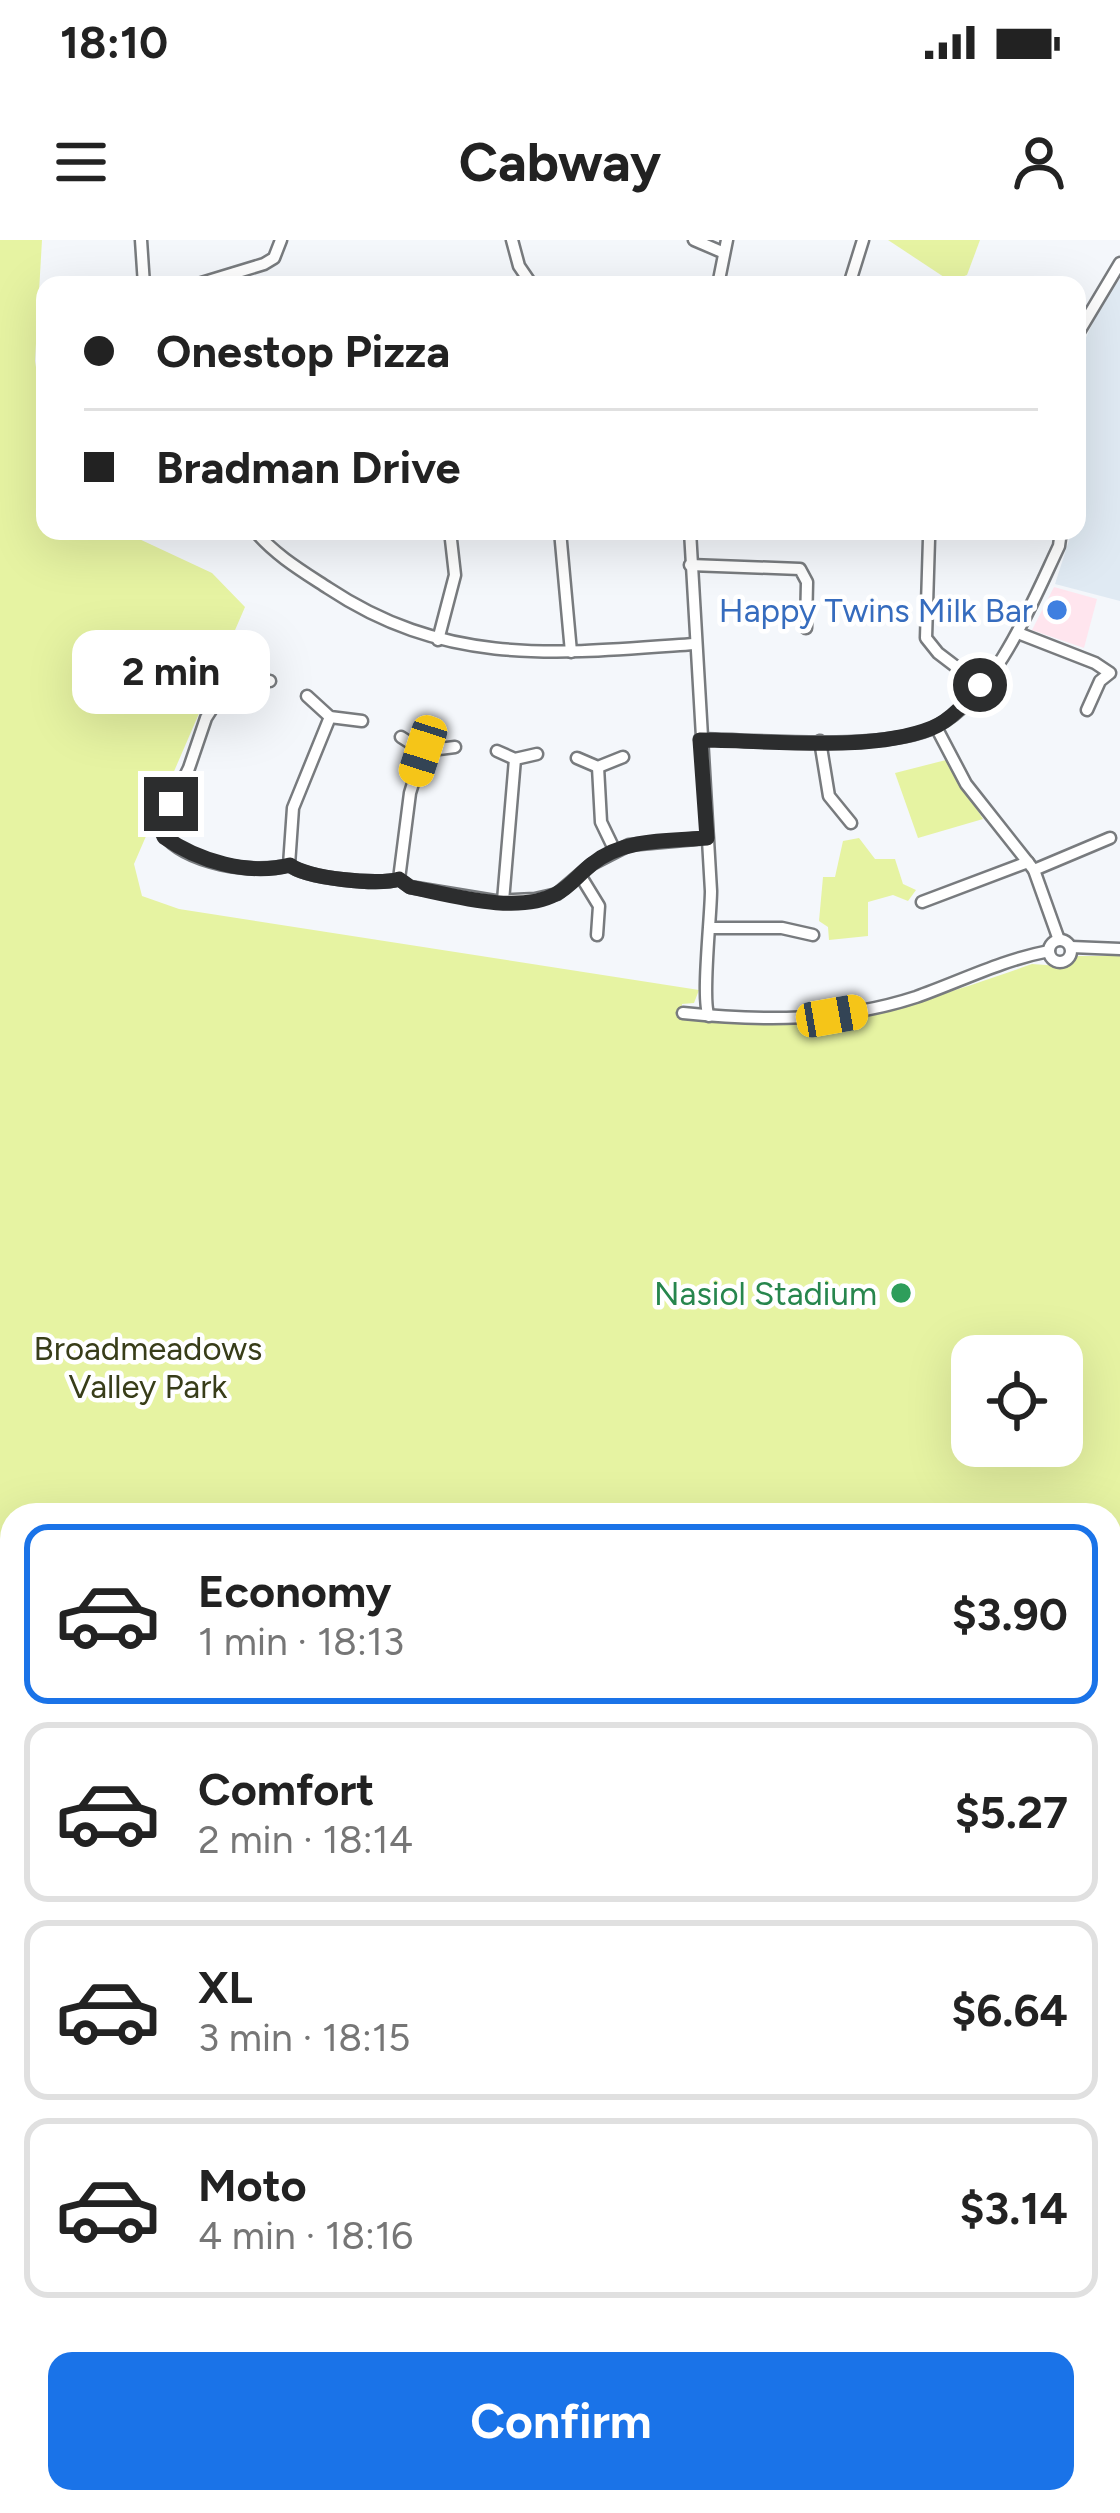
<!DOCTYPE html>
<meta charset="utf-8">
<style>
body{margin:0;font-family:Figtree,sans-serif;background:#f2f2f2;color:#222;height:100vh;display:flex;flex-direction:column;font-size:45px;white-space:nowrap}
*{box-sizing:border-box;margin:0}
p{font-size:39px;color:#767676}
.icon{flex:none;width:66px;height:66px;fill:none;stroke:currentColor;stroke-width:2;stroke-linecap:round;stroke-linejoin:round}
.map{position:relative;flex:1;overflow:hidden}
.side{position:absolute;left:0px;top:1263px;width:1122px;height:1011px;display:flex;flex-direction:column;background:#fff;border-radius:36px 36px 0 0;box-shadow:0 12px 48px #0002}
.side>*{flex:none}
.guide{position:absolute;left:36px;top:36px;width:1050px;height:264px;border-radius:24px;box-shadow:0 12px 48px #0002;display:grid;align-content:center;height:264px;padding:0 48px;background:#fff}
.tools{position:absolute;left:951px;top:1095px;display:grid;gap:24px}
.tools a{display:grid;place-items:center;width:132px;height:132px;border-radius:24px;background:#fff;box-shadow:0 12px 48px #0002;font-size:60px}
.end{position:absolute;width:54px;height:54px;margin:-27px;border:15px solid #2c2d2e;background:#fff;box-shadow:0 0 0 6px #fff}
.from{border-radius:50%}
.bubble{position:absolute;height:84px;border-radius:24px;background:#fff;box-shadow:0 12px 48px #0002;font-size:39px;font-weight:700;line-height:84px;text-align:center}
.car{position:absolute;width:36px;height:72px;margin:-36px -18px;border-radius:15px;box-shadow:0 0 9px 3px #0007;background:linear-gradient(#f5c518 24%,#345 0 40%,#f5c518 0 76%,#345 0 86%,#f5c518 0)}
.guide b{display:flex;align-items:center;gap:42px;height:114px;font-size:45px}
.guide b+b{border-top:3px solid #e0e0e0}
.guide i{width:30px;height:30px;background:#222}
ul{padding:21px 0 0;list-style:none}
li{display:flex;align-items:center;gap:36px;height:180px;margin:0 24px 18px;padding:0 24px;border:6px solid #e0e0e0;border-radius:24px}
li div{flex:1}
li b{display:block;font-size:45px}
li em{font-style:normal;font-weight:700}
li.on{border-color:#1a73e8}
li>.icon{width:108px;height:108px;stroke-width:1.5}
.cta{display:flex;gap:24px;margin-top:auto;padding:24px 48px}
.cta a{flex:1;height:138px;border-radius:24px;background:#1a73e8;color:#fff;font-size:48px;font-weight:700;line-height:138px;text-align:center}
.status{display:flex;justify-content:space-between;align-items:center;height:84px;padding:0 60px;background:#fff;direction:ltr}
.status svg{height:33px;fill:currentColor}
header{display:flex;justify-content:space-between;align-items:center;height:156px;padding:0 48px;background:#fff;font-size:54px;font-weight:700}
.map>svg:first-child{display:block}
.commercial{fill:#ffe5ee}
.built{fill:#e0eaf3}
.green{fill:#e6f3a2;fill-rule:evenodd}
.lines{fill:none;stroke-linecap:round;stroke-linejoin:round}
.stream{stroke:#6be1f4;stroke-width:3}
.minor-casing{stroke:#787b7e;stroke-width:15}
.minor{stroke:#fff;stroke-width:10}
.route{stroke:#2c2d2e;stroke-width:15}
.shop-dot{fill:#3f7fe0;stroke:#fff;stroke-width:4.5}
.leisure-dot{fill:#2e9e5b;stroke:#fff;stroke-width:4.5}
.labels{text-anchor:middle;stroke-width:9;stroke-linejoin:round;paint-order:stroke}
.shop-label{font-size:33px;fill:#366cbe;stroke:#fff;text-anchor:end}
.leisure-label{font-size:33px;fill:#27864d;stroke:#fff;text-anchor:end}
.park-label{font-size:33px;fill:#383d19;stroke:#fff}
</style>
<div class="status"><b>18:10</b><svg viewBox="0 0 49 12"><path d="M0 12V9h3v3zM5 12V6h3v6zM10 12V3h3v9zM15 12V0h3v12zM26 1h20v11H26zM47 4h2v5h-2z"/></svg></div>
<header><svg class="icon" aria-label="menu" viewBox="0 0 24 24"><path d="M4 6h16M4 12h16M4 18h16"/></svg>Cabway<svg class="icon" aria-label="person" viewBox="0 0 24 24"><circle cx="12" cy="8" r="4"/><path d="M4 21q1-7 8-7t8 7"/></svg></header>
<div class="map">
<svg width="1120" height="2273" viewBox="0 0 1120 2273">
<rect width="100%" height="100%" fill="#f4f7fb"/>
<!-- commercial -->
<path class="commercial" d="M1054,347L1097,359L1084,408L1032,390Z"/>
<!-- built -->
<path class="built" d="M1120,39V361L1055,344L1072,291H1077L1078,142L1084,102L1105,56Z"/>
<!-- green -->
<g class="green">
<path d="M0,0H42L35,121L45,183V291H122L212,333L245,367L134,624L142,656L179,669L699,750L694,763L682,764L681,779C817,795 906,769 1032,724L1060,726L1076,716H1120V1442L1110,1458V1275H12V1587L0,1584ZM972,1116H1062V1206H972Z"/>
<path d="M888,0H980L967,35L950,41Z"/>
<path d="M946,520L983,579L918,598L895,533Z"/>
<path d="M859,598L875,619H895L903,644L916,650L908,661L893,655L868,662V696L829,700L828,687L819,681L823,637H835L843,601Z"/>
<path d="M1110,1764L1120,1777V2094L1116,2085L1110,2086Z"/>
<path d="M164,2262H826L820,2273H159Z"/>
</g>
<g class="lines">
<!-- stream -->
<g class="stream">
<path d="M0,1305L12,1303"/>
<path d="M1110,1330L1120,1325"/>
<path d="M432,2262L439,2273"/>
<path d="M610,2273L612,2262"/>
</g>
<defs>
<g id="minor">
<path d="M141,0L144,45"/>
<path d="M512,0L519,26L532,45"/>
<path d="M694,0L722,12"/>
<path d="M195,45L264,24L274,18L281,0"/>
<path d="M718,45L727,0"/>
<path d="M849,45L863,0"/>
<path d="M1077,95L1120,23"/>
<path d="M255,291C275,315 302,331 328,348C447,427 557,414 694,404"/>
<path d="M560,291L571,412"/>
<path d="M690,291L711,651C711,676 701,762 709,776"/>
<path d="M929,299L926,398L938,413L980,445"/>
<path d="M690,325L800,329L807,342L806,388"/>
<path d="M1018,393L1095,423L1110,433L1100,441L1087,470"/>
<path d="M438,400L455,335L450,291"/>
<path d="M270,441L231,439L206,478L189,528L162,583V593C186,624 253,635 289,625C305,638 379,646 399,639L410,647L495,661L535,659L557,654L592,624L629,605L707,598"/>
<path d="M307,456L330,477L362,481"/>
<path d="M936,487L966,544L1034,630L1059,700"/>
<path d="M401,497L423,511L455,507"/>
<path d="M700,499C758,500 889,512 937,486C996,454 1032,363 1059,306L1061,291"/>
<path d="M820,501L829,556L851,583"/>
<path d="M497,511L515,519L537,514"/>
<path d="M577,518L598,527L623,517"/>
<path d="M598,527L601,582L615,611"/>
<path d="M289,625L293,568L330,477"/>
<path d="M1034,630L1110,598"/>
<path d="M580,635L599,666L597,695"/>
<path d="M399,639L410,553L423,511"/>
<path d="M503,661L515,519"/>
<path d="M922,662L1028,622"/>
<path d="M711,688H782L813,695"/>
<circle cx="1060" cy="711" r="11"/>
<path d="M1071,707L1120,709"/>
<path d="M683,773C761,781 840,782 916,757C961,741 1002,720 1049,711"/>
<path d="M1110,1568L1120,1567"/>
<path d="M0,1603L12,1615"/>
<path d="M1114,1715L1120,1711"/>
<path d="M0,1764L12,1758"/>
<path d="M1,1951L12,1932"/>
<path d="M0,2080L12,2087"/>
<path d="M1113,2093L1120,2109"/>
<path d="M12,2173L2,2182L12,2190"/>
<path d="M1110,2197L1120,2193"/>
<path d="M109,2262L115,2273"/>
<path d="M955,2262L956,2273"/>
<path d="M0,2265L12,2273"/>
<path d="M832,2265L863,2273"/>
<path d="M881,2273L921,2262"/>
</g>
</defs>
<!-- minor casing -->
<use href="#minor" class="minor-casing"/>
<!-- minor -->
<use href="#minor" class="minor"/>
</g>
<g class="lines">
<!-- route -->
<path class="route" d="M171,564L161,588L164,597C198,621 249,636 290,625C305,638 379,646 399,639L410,647C451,655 517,675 556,654C570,647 580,633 592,624C624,598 668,601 707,598L700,500C767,500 870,513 932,488C952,480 967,461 980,445"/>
</g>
<!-- markers -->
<circle class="shop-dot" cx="1057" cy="370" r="12"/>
<circle class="leisure-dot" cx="901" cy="1053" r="12"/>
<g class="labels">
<!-- shop labels -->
<g class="shop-label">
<text x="1033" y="382">Happy Twins Milk Bar</text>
</g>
<!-- leisure labels -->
<g class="leisure-label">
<text x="877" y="1065">Nasiol Stadium</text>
</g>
<!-- park labels -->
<g class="park-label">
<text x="148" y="1120">Broadmeadows<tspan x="148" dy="38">Valley Park</tspan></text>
</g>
</g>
</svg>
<div class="tools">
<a><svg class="icon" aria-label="locate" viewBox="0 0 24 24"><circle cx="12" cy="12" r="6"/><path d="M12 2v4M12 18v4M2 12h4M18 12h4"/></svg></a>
</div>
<i class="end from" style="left:980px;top:445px"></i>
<i class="end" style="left:171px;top:564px"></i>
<div class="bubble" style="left:72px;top:390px;width:198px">2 min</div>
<i class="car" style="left:423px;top:511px;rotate:198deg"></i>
<i class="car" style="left:832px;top:776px;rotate:80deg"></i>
<div class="guide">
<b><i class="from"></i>Onestop Pizza</b>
<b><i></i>Bradman Drive</b>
</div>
<section class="side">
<ul>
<li class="on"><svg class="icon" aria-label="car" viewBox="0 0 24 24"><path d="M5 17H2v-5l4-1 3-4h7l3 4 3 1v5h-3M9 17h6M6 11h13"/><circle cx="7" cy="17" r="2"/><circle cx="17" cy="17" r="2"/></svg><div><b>Economy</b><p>1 min · 18:13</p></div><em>$3.90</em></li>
<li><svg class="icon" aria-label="car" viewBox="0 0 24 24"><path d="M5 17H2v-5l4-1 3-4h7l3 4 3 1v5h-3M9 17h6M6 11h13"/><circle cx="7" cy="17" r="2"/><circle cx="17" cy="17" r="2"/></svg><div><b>Comfort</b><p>2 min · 18:14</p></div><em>$5.27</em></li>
<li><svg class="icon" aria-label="car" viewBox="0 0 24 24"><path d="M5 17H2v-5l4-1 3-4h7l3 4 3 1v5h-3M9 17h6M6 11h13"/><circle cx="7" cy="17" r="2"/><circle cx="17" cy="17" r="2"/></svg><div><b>XL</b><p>3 min · 18:15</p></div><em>$6.64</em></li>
<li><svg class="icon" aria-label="car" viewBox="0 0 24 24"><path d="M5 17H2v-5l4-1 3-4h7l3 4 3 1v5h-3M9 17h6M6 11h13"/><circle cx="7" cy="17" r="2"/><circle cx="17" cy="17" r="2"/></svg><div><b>Moto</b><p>4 min · 18:16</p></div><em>$3.14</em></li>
</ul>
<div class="cta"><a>Confirm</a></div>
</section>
</div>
